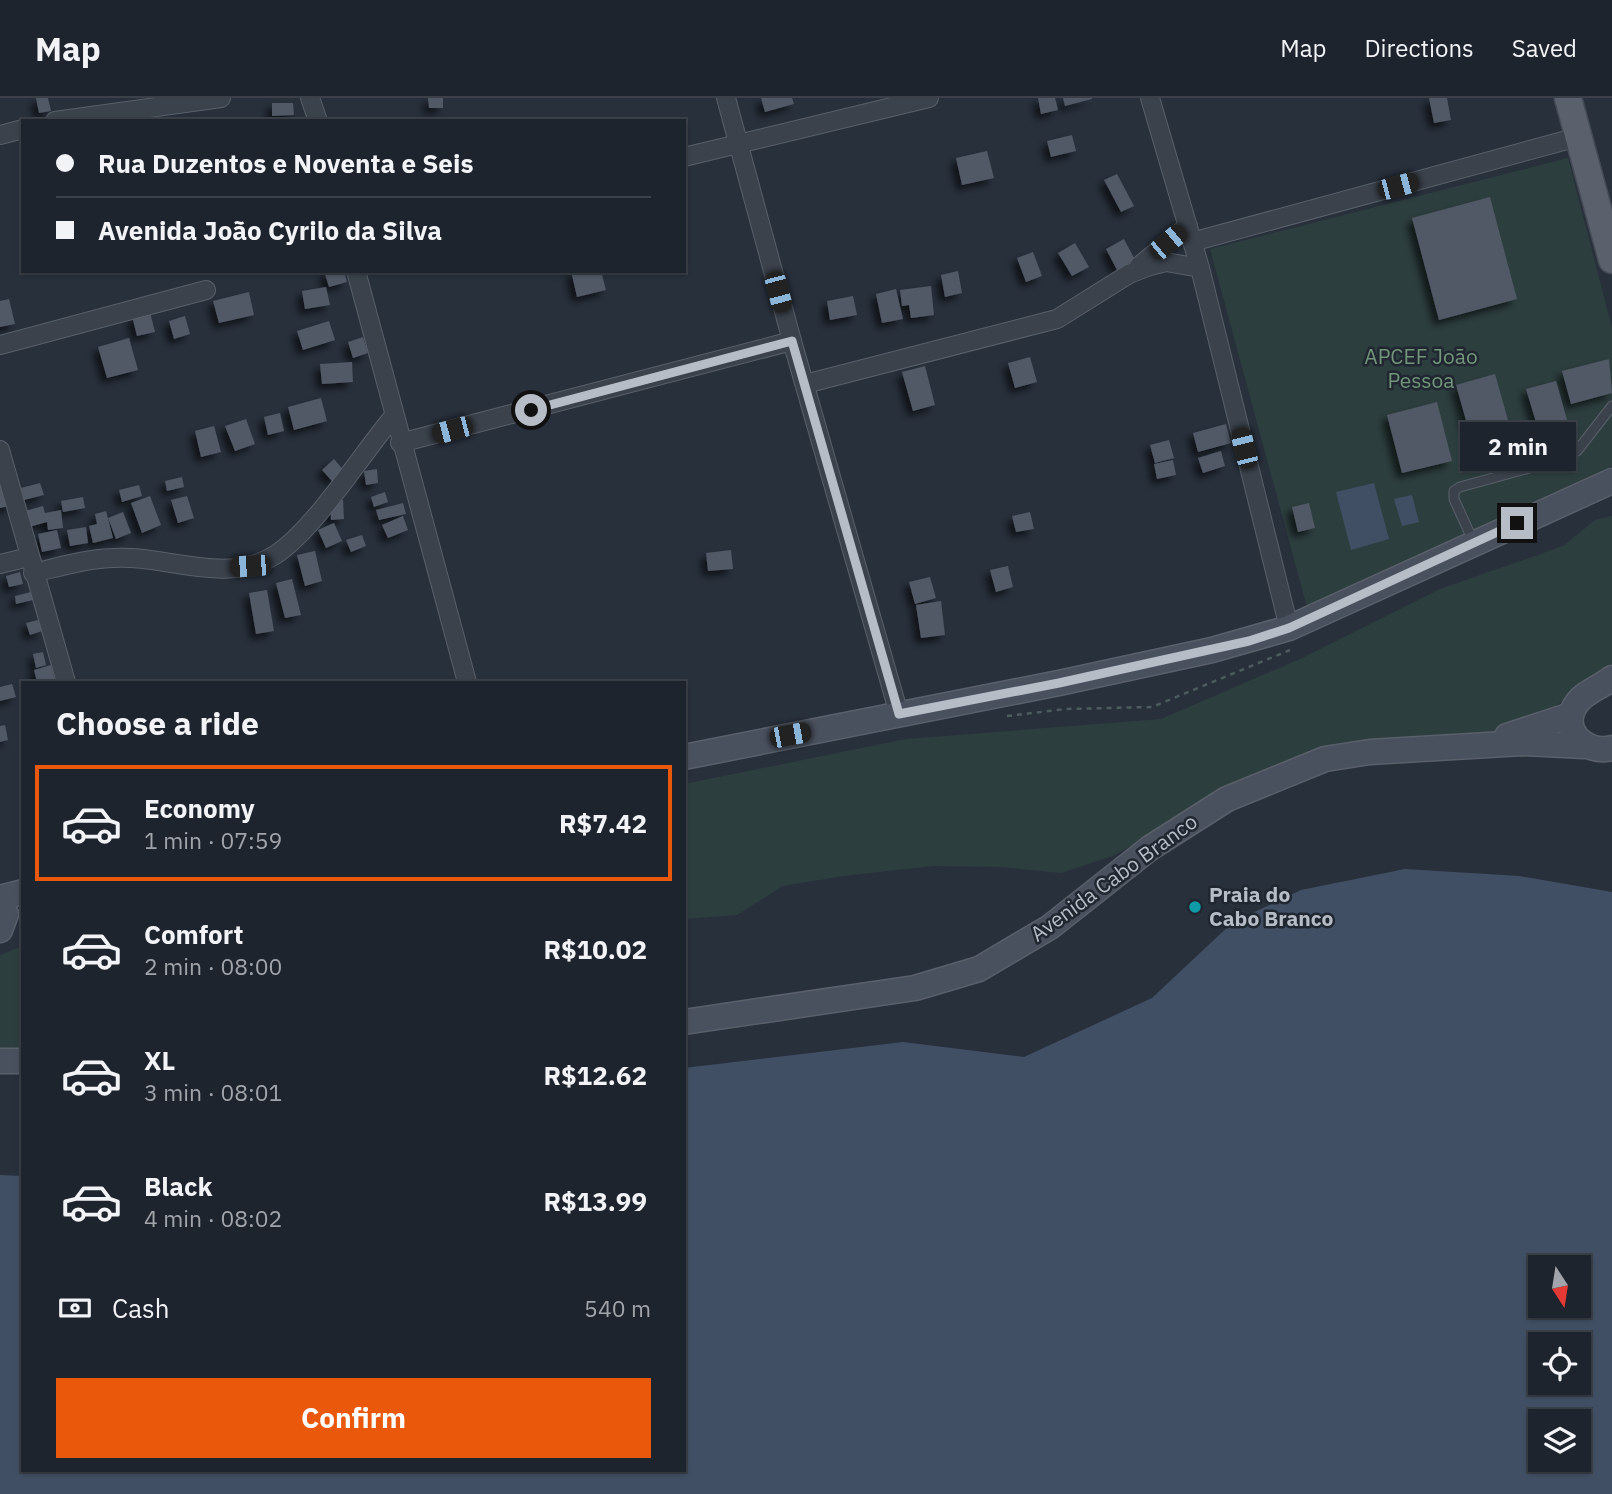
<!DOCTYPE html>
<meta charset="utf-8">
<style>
body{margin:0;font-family:"IBM Plex Sans",sans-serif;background:#2b3039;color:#f1f3f6;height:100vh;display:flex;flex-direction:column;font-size:26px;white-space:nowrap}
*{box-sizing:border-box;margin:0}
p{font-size:23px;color:#a1a4aa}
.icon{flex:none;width:38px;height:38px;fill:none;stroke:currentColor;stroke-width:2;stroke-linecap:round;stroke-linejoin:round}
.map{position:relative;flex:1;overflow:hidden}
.drawer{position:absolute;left:21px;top:583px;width:665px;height:791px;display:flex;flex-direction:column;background:#1e242d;border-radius:0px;box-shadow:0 2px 5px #0004,0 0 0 2px #3c4149}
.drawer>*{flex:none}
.banner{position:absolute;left:21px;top:21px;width:665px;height:154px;border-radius:0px;box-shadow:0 2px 5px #0004,0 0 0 2px #3c4149;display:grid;align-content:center;height:154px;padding:0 35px;background:#1e242d}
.needle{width:46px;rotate:168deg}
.tools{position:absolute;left:1528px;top:1157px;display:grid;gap:14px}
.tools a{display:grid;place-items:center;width:63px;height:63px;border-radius:0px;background:#1e242d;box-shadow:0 2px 5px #0004,0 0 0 2px #3c4149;font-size:35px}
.end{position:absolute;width:32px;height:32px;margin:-16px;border:9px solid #b7bdc7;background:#111;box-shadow:0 0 0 4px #111}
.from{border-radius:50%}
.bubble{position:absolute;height:49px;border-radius:0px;background:#1e242d;box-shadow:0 2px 5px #0004,0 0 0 2px #3c4149;font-size:23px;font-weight:800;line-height:49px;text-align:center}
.car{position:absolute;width:21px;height:42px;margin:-21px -10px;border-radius:9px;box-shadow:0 0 5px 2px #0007;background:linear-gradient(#222 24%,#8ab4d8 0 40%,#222 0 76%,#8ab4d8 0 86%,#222 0)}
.banner b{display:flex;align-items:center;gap:24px;height:66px;font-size:26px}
.banner b+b{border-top:2px solid #3c4149}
.banner i{width:18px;height:18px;background:#f1f3f6}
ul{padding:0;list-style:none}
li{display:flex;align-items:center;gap:21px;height:116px;margin:0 14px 10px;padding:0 21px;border:4px solid transparent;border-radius:0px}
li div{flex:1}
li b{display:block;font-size:26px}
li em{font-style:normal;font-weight:800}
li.selected{border-color:#ea580c}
li>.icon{width:63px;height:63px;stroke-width:1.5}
h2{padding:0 35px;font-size:32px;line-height:84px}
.pay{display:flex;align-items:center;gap:18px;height:77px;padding:0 35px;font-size:26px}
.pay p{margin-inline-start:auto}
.action{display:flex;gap:14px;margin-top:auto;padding:14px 35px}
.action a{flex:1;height:80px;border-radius:0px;background:#ea580c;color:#fff;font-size:28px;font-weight:800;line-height:80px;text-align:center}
header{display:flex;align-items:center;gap:42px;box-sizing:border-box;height:98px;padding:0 35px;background:#1e242d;border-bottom:2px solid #3c4149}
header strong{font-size:33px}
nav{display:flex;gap:38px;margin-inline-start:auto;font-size:24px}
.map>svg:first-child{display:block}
.green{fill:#2d3e3f}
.water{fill:#414f64;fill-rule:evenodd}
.building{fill:#515966;filter:url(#shadow)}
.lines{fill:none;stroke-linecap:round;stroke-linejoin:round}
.lane-casing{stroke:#59606a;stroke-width:11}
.street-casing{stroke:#59606a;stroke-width:20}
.secondary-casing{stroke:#59606a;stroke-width:27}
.primary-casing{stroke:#444b55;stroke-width:29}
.path{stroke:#4c5b5e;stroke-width:2.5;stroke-dasharray:5 5;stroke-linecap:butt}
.lane{stroke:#3b424c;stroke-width:9}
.street{stroke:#3b424c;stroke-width:18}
.secondary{stroke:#4a515e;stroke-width:24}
.primary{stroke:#5a616c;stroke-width:26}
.route{stroke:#b7bdc7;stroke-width:9}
.culture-dot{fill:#0f9aa8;stroke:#202731;stroke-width:2.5}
.labels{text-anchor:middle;stroke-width:5;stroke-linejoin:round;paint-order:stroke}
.park-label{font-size:21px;fill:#72957b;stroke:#202731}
.street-label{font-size:21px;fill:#b7bdc7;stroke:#202731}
.poi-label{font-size:21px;font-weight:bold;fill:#b7bdc7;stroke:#202731;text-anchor:start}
</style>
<header>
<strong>Map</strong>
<nav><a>Map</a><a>Directions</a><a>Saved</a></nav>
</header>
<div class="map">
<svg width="1612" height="1396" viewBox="0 0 1612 1396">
<defs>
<filter id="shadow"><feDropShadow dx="-5.5" dy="5.5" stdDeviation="3.5" flood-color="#0009"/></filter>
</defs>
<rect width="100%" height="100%" fill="#28303c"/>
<!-- green -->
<g class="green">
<path d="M1568,60L1612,230V368L1307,509L1210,151Z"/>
<path d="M1612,418V568L1539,620L1483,642L1363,645L1184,720L1112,758L1061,775L1001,769L933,768L843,778L783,788L737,817L684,821V686L906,641L1161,621L1300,561L1440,491L1563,448L1595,422Z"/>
<path d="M23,848V951L0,953V857Z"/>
</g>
<!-- water -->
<g class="water">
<path d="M1374,385L1389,441L1351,452L1336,394Z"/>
<path d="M1412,397L1419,424L1402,428L1394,401Z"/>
<path d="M1405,771L1519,778L1612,794V1396H0V1077L23,1078V1372H684V970L903,944L1024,959L1152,900L1233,824L1301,792ZM1578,1169V1208H1540V1169ZM1540,1246H1578V1284H1540ZM1540,1323H1578V1362H1540Z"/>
</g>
<!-- building -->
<g class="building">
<path d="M36,0H48L51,13L39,15Z"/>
<path d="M428,0H443V10H429Z"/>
<path d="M761,0H792L794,6L765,14Z"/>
<path d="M1038,0H1055L1058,12L1041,16Z"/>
<path d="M1063,0H1092V1L1065,8Z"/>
<path d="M1429,0H1447L1451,22L1434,25Z"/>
<path d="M272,5H293L294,17L272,18Z"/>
<path d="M1072,37L1076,53L1051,59L1047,43Z"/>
<path d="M987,53L994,80L962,87L956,60Z"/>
<path d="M1117,76L1134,108L1121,114L1104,82Z"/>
<path d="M1490,99L1517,201L1439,222L1412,120Z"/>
<path d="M1124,141L1135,162L1117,172L1106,151Z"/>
<path d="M1075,145L1089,169L1072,178L1058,155Z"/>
<path d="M1033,154L1042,178L1026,184L1017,160Z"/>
<path d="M324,173H344L347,184L329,189Z"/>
<path d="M571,173H601L606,192L577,199Z"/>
<path d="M958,173L962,195L945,199L941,177Z"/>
<path d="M931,188L934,217L911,220L909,207L902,208L900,192Z"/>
<path d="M326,189L330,207L305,211L302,193Z"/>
<path d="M896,191L903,221L882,225L876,196Z"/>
<path d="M249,194L254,217L219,225L213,203Z"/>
<path d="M853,198L857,217L830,222L827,203Z"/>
<path d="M9,201L15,226L0,229V203Z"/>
<path d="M150,214L155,234L137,238L132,218Z"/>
<path d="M185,218L190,236L174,241L169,223Z"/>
<path d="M329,223L335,242L303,252L297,233Z"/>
<path d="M363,239L368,255L353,260L348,244Z"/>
<path d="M129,240L138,272L107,280L98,249Z"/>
<path d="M1030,259L1037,284L1015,290L1008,265Z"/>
<path d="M1609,261L1612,295L1571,306L1562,273Z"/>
<path d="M352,264L353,284L322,286L320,266Z"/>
<path d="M925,268L935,307L913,313L902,274Z"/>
<path d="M1495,276L1508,322L1469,333L1456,287Z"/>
<path d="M1556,283L1571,336L1542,344L1526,291Z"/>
<path d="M321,300L327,323L294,332L288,309Z"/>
<path d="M1437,304L1452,363L1402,375L1387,317Z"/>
<path d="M280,315L284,333L268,337L264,319Z"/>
<path d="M246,321L255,346L235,353L225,328Z"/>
<path d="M1226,326L1231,345L1198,354L1193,335Z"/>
<path d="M214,328L221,354L201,359L195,333Z"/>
<path d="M1169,342L1174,360L1155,365L1150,347Z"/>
<path d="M1221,353L1225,368L1203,375L1198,360Z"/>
<path d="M334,361L344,373L332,383L322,372Z"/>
<path d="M1173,362L1176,377L1157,381L1154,366Z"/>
<path d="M377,371L378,385L366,387L364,373Z"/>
<path d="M182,379L184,389L167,393L165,383Z"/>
<path d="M0,380L14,407L0,410Z"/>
<path d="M40,385L44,397L24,402L21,390Z"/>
<path d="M139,387L142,398L122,404L119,392Z"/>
<path d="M385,394L388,404L374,409L371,399Z"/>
<path d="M150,398L161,427L142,435L131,405Z"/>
<path d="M187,398L194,420L178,425L171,402Z"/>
<path d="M83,399L85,410L63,414L61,403Z"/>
<path d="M343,402L344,421L331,422L330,403Z"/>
<path d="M403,405L406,416L379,422L376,412Z"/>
<path d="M1309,405L1315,430L1298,434L1292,409Z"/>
<path d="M43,408L45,415L61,412L63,430L48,432L47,424L29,429L25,413Z"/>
<path d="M106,413L113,440L93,445L89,428L97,426L95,416Z"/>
<path d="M123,414L131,435L116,441L108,420Z"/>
<path d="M1030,414L1034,431L1016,434L1012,418Z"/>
<path d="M403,418L408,432L388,440L382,427Z"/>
<path d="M334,425L342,443L326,450L318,432Z"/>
<path d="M86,429L88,445L70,448L67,432Z"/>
<path d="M57,432L61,450L42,454L38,436Z"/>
<path d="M362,437L366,448L351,454L346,442Z"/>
<path d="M731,452L733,471L708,473L706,455Z"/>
<path d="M315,453L322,483L305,488L297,457Z"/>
<path d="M1008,468L1013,489L996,494L990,472Z"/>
<path d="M20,474L23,486L9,489L6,478Z"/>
<path d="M930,479L936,500L915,506L909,484Z"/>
<path d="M292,481L301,517L285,520L276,485Z"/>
<path d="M267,492L274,533L256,536L249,495Z"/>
<path d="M31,494L33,502L16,506L15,498Z"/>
<path d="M941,503L945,537L921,540L916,507Z"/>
<path d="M38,522L42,533L30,537L26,525Z"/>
<path d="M43,554L46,567L36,570L33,556Z"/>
<path d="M51,567L55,583L37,584L34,572Z"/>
<path d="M12,586L16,599L0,603V589Z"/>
<path d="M5,627L8,642L0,644V628Z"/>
</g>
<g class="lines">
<defs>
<path id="lane" d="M1474,445L1454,401V393L1460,389L1562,361L1577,353L1612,308"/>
<g id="street">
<path d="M310,0L318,23"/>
<path d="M726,0L792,243L899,616"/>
<path d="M1150,0L1200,170L1289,530"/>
<path d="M55,23L221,0"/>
<path d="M0,37L23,31"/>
<path d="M684,59L929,0"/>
<path d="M1192,144L1578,39"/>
<path d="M1139,168L1188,128"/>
<path d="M356,173L467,584"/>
<path d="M0,247L206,192"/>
<path d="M805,286L1057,221L1129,176L1150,168L1166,164L1200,170"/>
<path d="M400,345L792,243"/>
<path d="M0,352L66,584"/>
<path d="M0,466L29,459"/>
<path d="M33,475C59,469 85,461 112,460C165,456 225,488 275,457C314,432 361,357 393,319"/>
</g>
<g id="secondary">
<path d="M1612,580C1601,589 1585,594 1577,605C1558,631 1585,657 1612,650"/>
<path d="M1507,638L1571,617"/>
<path d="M684,659L1059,585L1212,552L1289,530L1612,383"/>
<path d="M0,800L23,794"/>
<path d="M0,807L6,816L0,832"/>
<path d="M684,924L915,890L979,871L1050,829L1150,750L1227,701L1325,661L1370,654L1522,645L1584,648"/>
<path d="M0,963H23"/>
</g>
<path id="primary" d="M1568,0L1612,162"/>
</defs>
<!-- lane casing -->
<use href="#lane" class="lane-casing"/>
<!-- street casing -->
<use href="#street" class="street-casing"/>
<!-- secondary casing -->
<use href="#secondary" class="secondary-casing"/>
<!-- primary casing -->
<use href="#primary" class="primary-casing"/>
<!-- path -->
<path class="path" d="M1007,618L1066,611L1152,609L1290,552"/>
<!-- lane -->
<use href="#lane" class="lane"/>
<!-- street -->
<use href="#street" class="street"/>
<!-- secondary -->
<use href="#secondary" class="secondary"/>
<!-- primary -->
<use href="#primary" class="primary"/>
</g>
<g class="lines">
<!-- route -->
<path class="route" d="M531,312L792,243L899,616L1059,585L1249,543L1289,530L1517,425"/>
</g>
<!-- markers -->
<circle class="culture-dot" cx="1195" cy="809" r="7"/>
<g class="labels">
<!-- park labels -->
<g class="park-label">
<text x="1421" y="266">APCEF João<tspan x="1421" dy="24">Pessoa</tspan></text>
</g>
<!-- street labels -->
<g class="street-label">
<text transform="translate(1114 780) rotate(-36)" y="7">Avenida Cabo Branco</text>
</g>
<!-- poi labels -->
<g class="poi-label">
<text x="1209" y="804">Praia do<tspan x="1209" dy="24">Cabo Branco</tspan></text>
</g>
</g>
</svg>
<div class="tools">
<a><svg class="needle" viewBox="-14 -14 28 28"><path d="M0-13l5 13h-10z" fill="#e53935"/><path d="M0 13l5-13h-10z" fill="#a1a4aa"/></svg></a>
<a><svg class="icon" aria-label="locate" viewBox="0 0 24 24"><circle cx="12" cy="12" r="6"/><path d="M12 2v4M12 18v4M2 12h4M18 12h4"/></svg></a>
<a><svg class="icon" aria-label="layers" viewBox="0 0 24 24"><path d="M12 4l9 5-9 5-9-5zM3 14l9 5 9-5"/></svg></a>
</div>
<i class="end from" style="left:531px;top:312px"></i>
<i class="end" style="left:1517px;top:425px"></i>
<div class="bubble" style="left:1460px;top:324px;width:116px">2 min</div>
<i class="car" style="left:1398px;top:88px;rotate:75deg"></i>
<i class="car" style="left:1168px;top:144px;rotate:50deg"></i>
<i class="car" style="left:778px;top:194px;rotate:165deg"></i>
<i class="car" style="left:452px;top:332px;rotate:255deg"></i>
<i class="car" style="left:1244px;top:350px;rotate:346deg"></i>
<i class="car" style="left:250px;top:468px;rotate:266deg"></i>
<i class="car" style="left:790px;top:637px;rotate:79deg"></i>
<div class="banner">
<b><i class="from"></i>Rua Duzentos e Noventa e Seis</b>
<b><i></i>Avenida João Cyrilo da Silva</b>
</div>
<section class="drawer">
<h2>Choose a ride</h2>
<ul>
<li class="selected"><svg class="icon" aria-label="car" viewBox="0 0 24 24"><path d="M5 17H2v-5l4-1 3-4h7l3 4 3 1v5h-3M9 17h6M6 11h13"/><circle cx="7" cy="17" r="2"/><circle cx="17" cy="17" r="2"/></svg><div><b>Economy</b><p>1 min · 07:59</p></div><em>R$7.42</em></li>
<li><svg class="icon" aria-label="car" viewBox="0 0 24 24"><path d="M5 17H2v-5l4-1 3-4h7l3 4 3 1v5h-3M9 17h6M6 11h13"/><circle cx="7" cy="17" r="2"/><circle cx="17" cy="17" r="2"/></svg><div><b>Comfort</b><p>2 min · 08:00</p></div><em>R$10.02</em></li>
<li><svg class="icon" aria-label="car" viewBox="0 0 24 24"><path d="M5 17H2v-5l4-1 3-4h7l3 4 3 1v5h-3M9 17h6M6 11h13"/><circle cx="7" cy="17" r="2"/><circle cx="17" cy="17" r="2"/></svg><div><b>XL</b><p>3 min · 08:01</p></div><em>R$12.62</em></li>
<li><svg class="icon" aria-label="car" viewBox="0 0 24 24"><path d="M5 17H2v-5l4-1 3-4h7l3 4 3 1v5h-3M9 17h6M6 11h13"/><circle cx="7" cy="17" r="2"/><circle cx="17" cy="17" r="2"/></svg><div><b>Black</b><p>4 min · 08:02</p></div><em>R$13.99</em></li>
</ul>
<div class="pay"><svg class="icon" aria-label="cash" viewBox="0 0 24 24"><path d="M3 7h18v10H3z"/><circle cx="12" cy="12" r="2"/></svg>Cash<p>540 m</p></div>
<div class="action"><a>Confirm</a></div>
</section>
</div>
